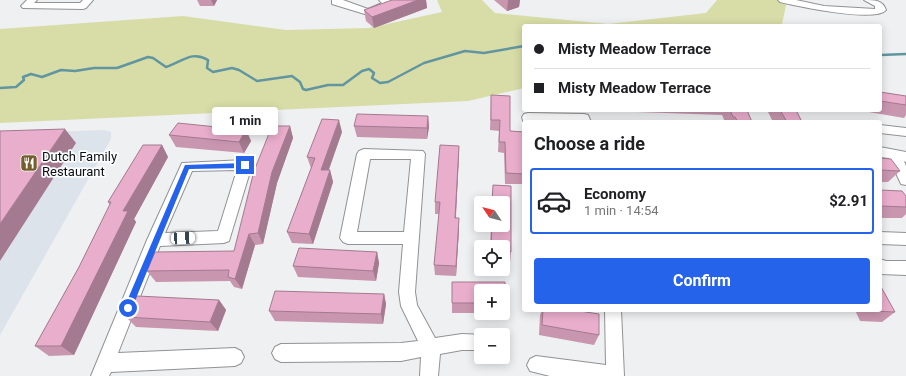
<!DOCTYPE html>
<meta charset="utf-8">
<style>
body{margin:0;font-family:Roboto,sans-serif;background:#f6f6f6;color:#202124;height:100vh;display:flex;flex-direction:column;font-size:15px;white-space:nowrap}
*{box-sizing:border-box;margin:0}
p{font-size:13px;color:#757577}
.icon{flex:none;width:22px;height:22px;fill:none;stroke:currentColor;stroke-width:2;stroke-linecap:round;stroke-linejoin:round}
.map{position:relative;flex:1;overflow:hidden}
.panel{position:absolute;left:522px;top:120px;width:360px;height:192px;display:flex;flex-direction:column;background:#fff;border-radius:4px;box-shadow:0 2px 10px #0003}
.panel>*{flex:none}
.banner{position:absolute;left:522px;top:24px;width:360px;height:88px;border-radius:4px;box-shadow:0 2px 10px #0003;display:grid;align-content:center;height:88px;padding:0 12px;background:#fff}
.needle{width:26px;rotate:305deg}
.fabs{position:absolute;left:474px;top:196px;display:grid;gap:8px}
.fabs a{display:grid;place-items:center;width:36px;height:36px;border-radius:4px;background:#fff;box-shadow:0 2px 10px #0003;font-size:20px}
.end{position:absolute;width:18px;height:18px;margin:-9px;border:5px solid #2563eb;background:#fff;box-shadow:0 0 0 2px #fff}
.from{border-radius:50%}
.bubble{position:absolute;height:28px;border-radius:4px;background:#fff;box-shadow:0 2px 10px #0003;font-size:13px;font-weight:700;line-height:28px;text-align:center}
.car{position:absolute;width:12px;height:24px;margin:-12px -6px;border-radius:5px;box-shadow:0 0 3px 1px #0007;background:linear-gradient(#fff 24%,#345 0 40%,#fff 0 76%,#345 0 86%,#fff 0)}
.banner b{display:flex;align-items:center;gap:14px;height:38px;font-size:15px}
.banner b+b{border-top:1px solid #e0e0e0}
.banner i{width:10px;height:10px;background:#202124}
ul{padding:0;list-style:none}
li{display:flex;align-items:center;gap:12px;height:66px;margin:0 8px 6px;padding:0 4px;border:2px solid transparent;border-radius:4px}
li div{flex:1}
li b{display:block;font-size:15px}
li em{font-style:normal;font-weight:700}
li.active{border-color:#2563eb}
li>.icon{width:36px;height:36px;stroke-width:1.5}
h2{padding:0 12px;font-size:18px;line-height:48px}
.button{display:flex;gap:8px;margin-top:auto;padding:8px 12px}
.button a{flex:1;height:46px;border-radius:4px;background:#2563eb;color:#fff;font-size:16px;font-weight:700;line-height:46px;text-align:center}
.map>svg:first-child{display:block}
.built{fill:#dce3eb}
.green{fill:#d8dda7}
.lines{fill:none;stroke-linecap:round;stroke-linejoin:round}
.stream{stroke:#6196a1;stroke-width:2.5}
.street-casing{stroke:#919294;stroke-width:2}
.street{fill:#fff;fill-rule:evenodd}
.wall{fill:#c896af}
.shaded-wall{fill:#a37a8f}
.building{fill:#e9aecc;stroke:#a37a8f}
.route{fill:#2563eb}
.labels{text-anchor:middle;stroke-width:3.5;stroke-linejoin:round;paint-order:stroke}
.poi-label{font-size:13px;fill:#0c0d0e;stroke:#fbfdff;text-anchor:start}
</style>
<div class="map">
<svg width="906" height="376" viewBox="0 0 906 376">
<rect width="100%" height="100%" fill="#eef0f1"/>
<!-- built -->
<path class="built" d="M103,130L111,132V139L0,335V134Z"/>
<!-- green -->
<path class="green" d="M437,0H482L495,13L608,24L706,13L717,0H782L787,1L782,24L797,26H524V88L468,101L0,123V29L183,16L286,30L369,28L442,12Z"/>
<g class="lines">
<!-- stream -->
<g class="stream">
<path d="M880,55L906,54"/>
<path d="M0,88L16,87L24,80L23,77L31,74L42,77L61,70L75,71L94,68H117L148,57L153,58L166,67C182,62 192,50 208,60L207,68L213,72L232,68L239,70L257,81L292,76L300,82L303,89L306,90L328,85H343L362,71L369,69L374,73L372,78L380,83L388,82L424,63L465,51L484,53L524,46"/>
</g>
<defs>
<g id="street">
<path d="M27,0H37L34,3H80L83,0H93L86,8L83,9L23,8L21,6Z"/>
<path d="M332,0H343L368,9L382,3L379,0H390L394,4L368,15L332,4Z"/>
<path d="M778,0H796L824,6L875,9V6L864,0C874,0 883,0 886,10C875,23 797,6 780,2Z"/>
<path d="M528,113L584,114L588,115L591,122H524V124L522,117L524,114Z"/>
<path d="M880,125L906,128V136L880,133Z"/>
<path d="M880,147L906,152V162L904,161L906,166V185L901,184L889,158L880,157Z"/>
<path d="M364,149L423,151L425,154L415,292L417,305L435,338L462,334L485,335H481V350H462L440,354L438,376H420L421,357L401,361L281,362L275,359L272,353L275,347L281,344L401,343L418,341L401,306L399,292L403,244H348L343,242L340,238L357,154L359,151ZM370,159H411L404,232H357Z"/>
<path d="M245,160L250,162L252,165L229,241L224,243L160,246L118,353L235,348L241,351L244,357L241,363L235,366L111,372L109,376H91L147,240L182,163ZM237,170L218,231L165,233L192,171Z"/>
<path d="M880,232L906,233V245L880,244Z"/>
<path d="M880,259L886,261H906V275L880,274Z"/>
<path d="M605,310H621L624,376H550L530,371L527,365L530,359L536,356L606,365Z"/>
</g>
</defs>
<!-- street casing -->
<use href="#street" class="street-casing"/>
<!-- street -->
<use href="#street" class="street"/>
</g>
<!-- wall -->
<g class="wall">
<path d="M197,0H217L214,6H200Z"/>
<path d="M392,0H426L427,8L374,28L366,21L364,10Z"/>
<path d="M494,0H520L519,7L507,11Z"/>
<path d="M880,92L906,96V115L904,118L857,110H880Z"/>
<path d="M491,95L510,131L524,132V184H505L504,153L498,152L499,131L490,130Z"/>
<path d="M637,110H747L752,122H725L722,115L637,112Z"/>
<path d="M767,110H796L802,122H773Z"/>
<path d="M428,116L429,127L427,139L357,137L354,126Z"/>
<path d="M290,126L293,138L277,183L263,244L255,245L242,289L234,287L230,281L156,282L147,271L234,251Z"/>
<path d="M246,130L251,141L244,153L176,147L169,135Z"/>
<path d="M342,132L328,170H330L333,182L313,244L292,243L287,232L311,168L307,157Z"/>
<path d="M162,145L168,157L134,219L136,222L74,355L49,356L35,346L79,267L110,205L108,202Z"/>
<path d="M459,146L456,218L459,229L456,276L435,275L434,265L439,214H435V202Z"/>
<path d="M880,158L900,171L888,182H880Z"/>
<path d="M493,185L511,186V252L510,263H503V247H490L491,225H503V203H492Z"/>
<path d="M880,190L906,196V214L902,218H880Z"/>
<path d="M377,252L379,263L376,281L298,277L293,266Z"/>
<path d="M452,282H505L506,303L505,313H503V291H481V313H452Z"/>
<path d="M384,294L386,304L383,324L275,321L269,311Z"/>
<path d="M219,300L226,310L218,331L136,327L126,317Z"/>
<path d="M542,310H573L599,335L594,345L539,335L540,315Z"/>
<path d="M855,310H880L895,312L882,322L860,321Z"/>
</g>
<!-- shaded-wall -->
<g class="shaded-wall">
<path d="M211,0H217L214,6Z"/>
<path d="M418,0H426L427,8L374,28L372,17Z"/>
<path d="M508,0H520L519,7L507,11Z"/>
<path d="M428,116L429,127L427,139V128Z"/>
<path d="M339,120L342,132L325,181L321,170Z"/>
<path d="M290,126L293,138L277,183L263,244L258,233L272,172Z"/>
<path d="M65,129L76,143L0,261V224Z"/>
<path d="M246,130L251,141L244,153L239,142Z"/>
<path d="M162,145L168,157L134,219L136,222L74,355L61,346L123,211Z"/>
<path d="M459,146V157L455,229V218Z"/>
<path d="M330,170L333,182L313,244L309,234Z"/>
<path d="M459,218V229L456,276V266Z"/>
<path d="M249,234L255,245L242,289L235,279Z"/>
<path d="M377,252L379,263L376,281L373,271Z"/>
<path d="M384,294L386,304L383,324L381,314Z"/>
<path d="M219,300L226,310L218,331L210,322Z"/>
</g>
<!-- building -->
<g class="building">
<path d="M392,0H418L372,17L364,10Z"/>
<path d="M880,92L906,96V105L880,101Z"/>
<path d="M491,95L510,96V131L524,132V174L506,173L505,142H499L500,120H491Z"/>
<path d="M730,110H747L752,122H738L735,117H733Z"/>
<path d="M780,110H796L802,122H787Z"/>
<path d="M357,114L428,116L427,128L354,126Z"/>
<path d="M322,119L339,120L321,170H330L309,234L287,232L315,158L307,157Z"/>
<path d="M178,123L246,130L239,142L169,135Z"/>
<path d="M272,126H290L272,172L258,233L249,234L235,279L228,277L229,270L147,271L155,252L234,251L254,171Z"/>
<path d="M65,129L0,224V131Z"/>
<path d="M143,145H162L123,211H128L61,346H35L79,267L111,202H108Z"/>
<path d="M440,145L459,146L455,218H459L456,266L434,265L440,202H435Z"/>
<path d="M880,158L891,159L900,171L880,170Z"/>
<path d="M493,185L511,186V252H503V247H491L492,225H503V203H492Z"/>
<path d="M880,190L902,191L906,196V207L880,206Z"/>
<path d="M299,248L377,252L373,271L293,266Z"/>
<path d="M452,282H505L506,303H503V291H481V303H452Z"/>
<path d="M880,285L895,312L873,311V310H880Z"/>
<path d="M275,291L384,294L381,314L269,311Z"/>
<path d="M137,296L219,300L210,322L126,317Z"/>
<path d="M543,310H573L599,314V335L542,325Z"/>
</g>
<!-- route -->
<path class="route" d="M245,163L248,165L245,168L189,169L132,308L130,311H125L124,308L185,165Z"/>
<!-- icons -->
<defs>
<symbol id="restaurant-square" viewBox="-11 -11 22 22"><rect x="-9" y="-9" width="18" height="18" rx="4" fill="#755d2d" stroke="#fbfdff"/><path d="M-5-6h1v4h1v-4h1v4h1v-4h1v5L-1.5 .5V6h-2V.5L-5-1ZM5-6V6H3V1.5H1.5Q1.5-4 5-6Z" fill="#fff"/></symbol>
</defs>
<g fill-rule="evenodd">
<use href="#restaurant-square" x="19" y="153" width="20" height="20"/>
</g>
<g class="labels">
<!-- poi labels -->
<g class="poi-label">
<text x="42" y="161">Dutch Family<tspan x="42" dy="15">Restaurant</tspan></text>
</g>
</g>
</svg>
<div class="fabs">
<a><svg class="needle" viewBox="-14 -14 28 28"><path d="M0-13l5 13h-10z" fill="#e53935"/><path d="M0 13l5-13h-10z" fill="#757577"/></svg></a>
<a><svg class="icon" aria-label="locate" viewBox="0 0 24 24"><circle cx="12" cy="12" r="6"/><path d="M12 2v4M12 18v4M2 12h4M18 12h4"/></svg></a>
<a>+</a>
<a>−</a>
</div>
<i class="end from" style="left:128px;top:308px"></i>
<i class="end" style="left:245px;top:165px"></i>
<div class="bubble" style="left:212px;top:107px;width:66px">1 min</div>
<i class="car" style="left:183px;top:238px;rotate:87deg"></i>
<div class="banner">
<b><i class="from"></i>Misty Meadow Terrace</b>
<b><i></i>Misty Meadow Terrace</b>
</div>
<section class="panel">
<h2>Choose a ride</h2>
<ul>
<li class="active"><svg class="icon" aria-label="car" viewBox="0 0 24 24"><path d="M5 17H2v-5l4-1 3-4h7l3 4 3 1v5h-3M9 17h6M6 11h13"/><circle cx="7" cy="17" r="2"/><circle cx="17" cy="17" r="2"/></svg><div><b>Economy</b><p>1 min · 14:54</p></div><em>$2.91</em></li>
</ul>
<div class="button"><a>Confirm</a></div>
</section>
</div>
